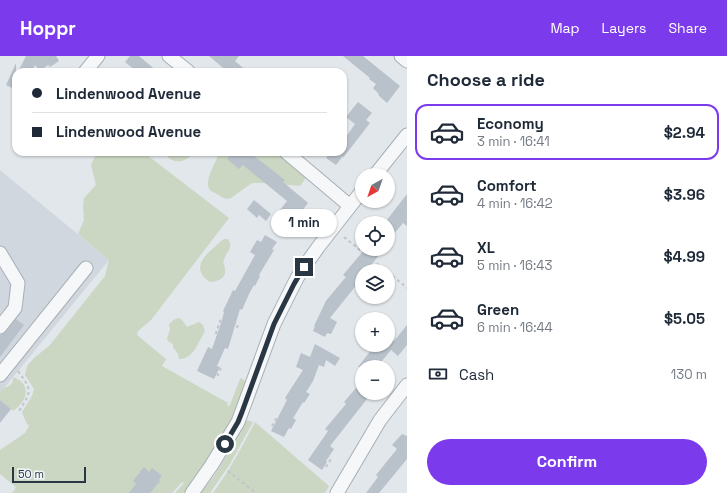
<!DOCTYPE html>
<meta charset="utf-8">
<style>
body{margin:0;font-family:"Space Grotesk",sans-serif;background:#f2f2f3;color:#1f2937;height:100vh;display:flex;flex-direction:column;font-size:15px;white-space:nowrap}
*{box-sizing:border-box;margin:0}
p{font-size:13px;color:#747a83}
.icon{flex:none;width:22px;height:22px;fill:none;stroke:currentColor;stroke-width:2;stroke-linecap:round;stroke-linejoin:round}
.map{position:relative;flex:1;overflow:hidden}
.details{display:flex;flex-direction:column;background:#fff;width:320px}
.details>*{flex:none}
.banner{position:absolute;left:12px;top:12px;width:335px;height:88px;border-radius:12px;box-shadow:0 1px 3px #0004;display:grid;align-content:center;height:88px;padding:0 20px;background:#fff}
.needle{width:26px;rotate:220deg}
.buttons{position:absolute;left:355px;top:112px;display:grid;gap:8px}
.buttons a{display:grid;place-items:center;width:40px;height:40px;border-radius:50%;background:#fff;box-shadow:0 1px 3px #0004;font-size:20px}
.scale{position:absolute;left:12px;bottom:10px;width:74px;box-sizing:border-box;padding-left:4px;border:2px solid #293745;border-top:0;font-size:11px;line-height:14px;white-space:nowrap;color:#293745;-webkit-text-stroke:3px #f2f6f8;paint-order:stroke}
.end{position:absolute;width:18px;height:18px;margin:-9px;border:5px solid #293745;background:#fff;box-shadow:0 0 0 2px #fff}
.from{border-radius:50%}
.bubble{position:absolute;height:28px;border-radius:14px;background:#fff;box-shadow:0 1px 3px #0004;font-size:13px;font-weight:800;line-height:28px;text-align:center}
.banner b{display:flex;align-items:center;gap:14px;height:38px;font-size:15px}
.banner b+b{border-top:1px solid #e0e1e3}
.banner i{width:10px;height:10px;background:#1f2937}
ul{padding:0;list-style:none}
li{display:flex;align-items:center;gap:12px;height:56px;margin:0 8px 6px;padding:0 12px;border:2px solid transparent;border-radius:12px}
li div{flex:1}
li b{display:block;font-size:15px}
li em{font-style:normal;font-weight:800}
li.on{border-color:#7c3aed}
li>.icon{width:36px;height:36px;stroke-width:1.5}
h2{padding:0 20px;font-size:18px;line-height:48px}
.pay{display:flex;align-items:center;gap:10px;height:44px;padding:0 20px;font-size:15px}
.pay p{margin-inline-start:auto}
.cta{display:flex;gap:8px;margin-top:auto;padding:8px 20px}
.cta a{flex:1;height:46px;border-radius:24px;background:#7c3aed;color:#fff;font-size:16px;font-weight:800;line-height:46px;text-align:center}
header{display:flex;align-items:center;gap:24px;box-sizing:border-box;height:56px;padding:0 20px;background:#7c3aed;color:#fff}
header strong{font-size:19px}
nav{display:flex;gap:22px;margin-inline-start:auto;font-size:14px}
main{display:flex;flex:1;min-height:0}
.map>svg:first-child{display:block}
.built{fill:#d0d7de}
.green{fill:#cbd6c3}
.building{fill:#b9c1ca}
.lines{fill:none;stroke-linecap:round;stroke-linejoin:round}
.minor-casing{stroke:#a7afb6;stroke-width:15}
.path{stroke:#c0c5ca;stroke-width:2;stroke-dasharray:3 3;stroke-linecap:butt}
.minor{stroke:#f5f7f9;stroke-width:13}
.route{stroke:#293745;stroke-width:5}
</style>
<header>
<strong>Hoppr</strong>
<nav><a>Map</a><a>Layers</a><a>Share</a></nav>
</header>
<main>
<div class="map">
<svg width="407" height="437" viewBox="0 0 407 437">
<rect width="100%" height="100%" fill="#e2e7eb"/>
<!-- built -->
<path class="built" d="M0,114L109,204L0,337Z"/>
<!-- green -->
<g class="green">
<path d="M97,96H128L134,100L140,96H143L229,162L151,264L138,275L137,279L166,303L162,310L228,347L227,349L229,350L230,349L240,323L241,322L247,326L231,365L193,427L185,437H175L184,427L182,426L172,437H13L12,436L14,435L16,431L0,418V394L25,377L29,370L26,366L22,356L32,340L34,333L25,319L27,310L34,302L50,289L105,220L109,204L78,178L84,164L83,151L84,142L96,129L91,109Z"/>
<path d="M161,96H196C189,101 184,107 175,105C173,104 171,104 169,102C166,99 165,97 161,96Z"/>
<path d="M213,96H290L305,120V123L301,129L298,130L290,129H283L267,127H252L231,142C225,144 222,141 217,138C215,137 213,136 211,135C202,127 216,107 218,99Z"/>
<path d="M224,183H228C234,193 226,195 224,204C222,207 225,209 225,213C227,222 217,226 210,226C196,217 198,206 209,196C214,192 218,187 224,183Z"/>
<path d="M179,262L182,264L187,271L199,266L203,269L205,275C198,286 194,303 179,303L178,298L173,291V288L169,286L167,283L170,273L169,268L175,263Z"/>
<path d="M13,321C32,328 28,345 13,355L0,344C0,342 0,340 0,337C2,329 14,333 13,321Z"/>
<path d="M245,364L253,366L230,408L210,437H200L214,420L228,397L231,398L233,395L230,393Z"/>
<path d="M255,366L329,430L325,437H213C229,415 242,391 255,366Z"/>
</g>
<!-- building -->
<g class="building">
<path d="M26,0H56L59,5L50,11L48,9L40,15L35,9L32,16H18Z"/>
<path d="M130,0H139L158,16H137L125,6Z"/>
<path d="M209,0H239L235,5L248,16H228Z"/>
<path d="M343,0H363L400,30L387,47L378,39L379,38L373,32L376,28L369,23L370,22Z"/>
<path d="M16,7V34L6,29Z"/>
<path d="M358,46L372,57L366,64L370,67L343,102V100L336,109L326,102L331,96H343V85L355,68L346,61Z"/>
<path d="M233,96H249L285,124L283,126L307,146L308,147L301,156L300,155L288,169L276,159L287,145L243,109L239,113L227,103Z"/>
<path d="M407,138V170L403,167L388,185V167L386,165Z"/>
<path d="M254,144L271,158L266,165L259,159L257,162L247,153Z"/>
<path d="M265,179L277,186L272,193L274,194L259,219L260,220L255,230L254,229L249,238L242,254L240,253L228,293L225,292L217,310L220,311L214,323L197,315L208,291L212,293L222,264L224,256L223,255L233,234L235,235L255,199L250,196L257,184L261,186Z"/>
<path d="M365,193H384L371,209L372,210L368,215H362V222L330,262L337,266L331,278L327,277L325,281L313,275L315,270H314L325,247V246L346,221L343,219Z"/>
<path d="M16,263L24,269L0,301V279L3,278L6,276Z"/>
<path d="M407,269V289L398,300L391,294L377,311H358L375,289H388V280L394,285Z"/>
<path d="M315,288L340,302L335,310L326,304L324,311L319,309L313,325L306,336L310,338L304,347L303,346L293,362L296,364L291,373L289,372L284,381L271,375L287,344L285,342L303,314L296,311L301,297L310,301Z"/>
<path d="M362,325V337H370L366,343H367L330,390L334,393L326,405L327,406L322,414L308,404L328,375L325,373L346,348L344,346Z"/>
<path d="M0,344L11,353L0,367Z"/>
<path d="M402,378L407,380V403L379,437H366L378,421L376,419L397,393L392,389Z"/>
<path d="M144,411L149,416L152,412L162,420L158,425L159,426L150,437H129L136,428L133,425Z"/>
</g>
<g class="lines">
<defs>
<g id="minor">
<path d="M169,0L189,16"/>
<path d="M401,0L407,5"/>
<path d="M85,16L98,0"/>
<path d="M286,96L350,150"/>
<path d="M375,119L407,79"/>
<path d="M0,197L18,227L15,252L0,271"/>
<path d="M0,319L86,212"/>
<path d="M192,437L211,410L238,366L274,268L297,222L304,211L319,190L362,135"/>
<path d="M337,437L380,364L407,329"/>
</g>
</defs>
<!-- minor casing -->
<use href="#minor" class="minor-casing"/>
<!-- path -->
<g class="path">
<path d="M344,181L386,215"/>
<path d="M388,216L407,232"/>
<path d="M217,277H216L221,262L238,268L237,272"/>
<path d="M18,315C32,334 32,335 19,355"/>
<path d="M217,318L218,319L222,309"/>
<path d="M272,370L276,363L278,362"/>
<path d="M326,411L331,403L329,401"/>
<path d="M228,415L256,437"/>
<path d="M154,431L161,424"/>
</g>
<!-- minor -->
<use href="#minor" class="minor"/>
</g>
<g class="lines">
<!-- route -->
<path class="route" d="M225,388L238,366L242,356L274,268L294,228L304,211"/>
</g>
</svg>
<div class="buttons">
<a><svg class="needle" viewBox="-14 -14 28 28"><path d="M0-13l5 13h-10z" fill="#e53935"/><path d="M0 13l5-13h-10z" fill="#747a83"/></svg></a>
<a><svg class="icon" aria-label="locate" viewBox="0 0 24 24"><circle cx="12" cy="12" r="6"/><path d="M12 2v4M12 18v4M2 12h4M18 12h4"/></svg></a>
<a><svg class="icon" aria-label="layers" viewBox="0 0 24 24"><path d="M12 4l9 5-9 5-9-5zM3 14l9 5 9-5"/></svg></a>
<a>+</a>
<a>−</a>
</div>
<div class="scale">50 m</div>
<i class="end from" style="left:225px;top:388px"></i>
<i class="end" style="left:304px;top:211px"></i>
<div class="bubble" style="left:271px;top:153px;width:66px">1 min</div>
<div class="banner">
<b><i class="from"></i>Lindenwood Avenue</b>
<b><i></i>Lindenwood Avenue</b>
</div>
</div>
<section class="details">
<h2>Choose a ride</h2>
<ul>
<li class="on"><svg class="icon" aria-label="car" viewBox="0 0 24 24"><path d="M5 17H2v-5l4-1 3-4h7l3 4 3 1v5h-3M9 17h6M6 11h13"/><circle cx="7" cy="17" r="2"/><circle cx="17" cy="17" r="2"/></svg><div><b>Economy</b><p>3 min · 16:41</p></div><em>$2.94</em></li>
<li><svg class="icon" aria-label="car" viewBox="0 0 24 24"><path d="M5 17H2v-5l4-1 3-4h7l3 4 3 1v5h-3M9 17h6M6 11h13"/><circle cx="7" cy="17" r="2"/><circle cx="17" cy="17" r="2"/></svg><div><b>Comfort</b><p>4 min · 16:42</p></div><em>$3.96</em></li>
<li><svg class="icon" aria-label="car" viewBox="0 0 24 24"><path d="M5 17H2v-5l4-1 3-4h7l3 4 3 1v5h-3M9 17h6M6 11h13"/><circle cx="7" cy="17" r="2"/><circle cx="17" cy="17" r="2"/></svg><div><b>XL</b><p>5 min · 16:43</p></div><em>$4.99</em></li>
<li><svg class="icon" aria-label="car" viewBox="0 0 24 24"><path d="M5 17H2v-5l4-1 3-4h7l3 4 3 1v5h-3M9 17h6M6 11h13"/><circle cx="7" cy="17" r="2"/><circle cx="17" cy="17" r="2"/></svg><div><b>Green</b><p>6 min · 16:44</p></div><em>$5.05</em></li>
</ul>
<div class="pay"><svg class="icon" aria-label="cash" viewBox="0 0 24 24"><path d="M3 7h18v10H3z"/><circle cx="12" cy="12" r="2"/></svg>Cash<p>130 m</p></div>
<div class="cta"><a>Confirm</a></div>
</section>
</main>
